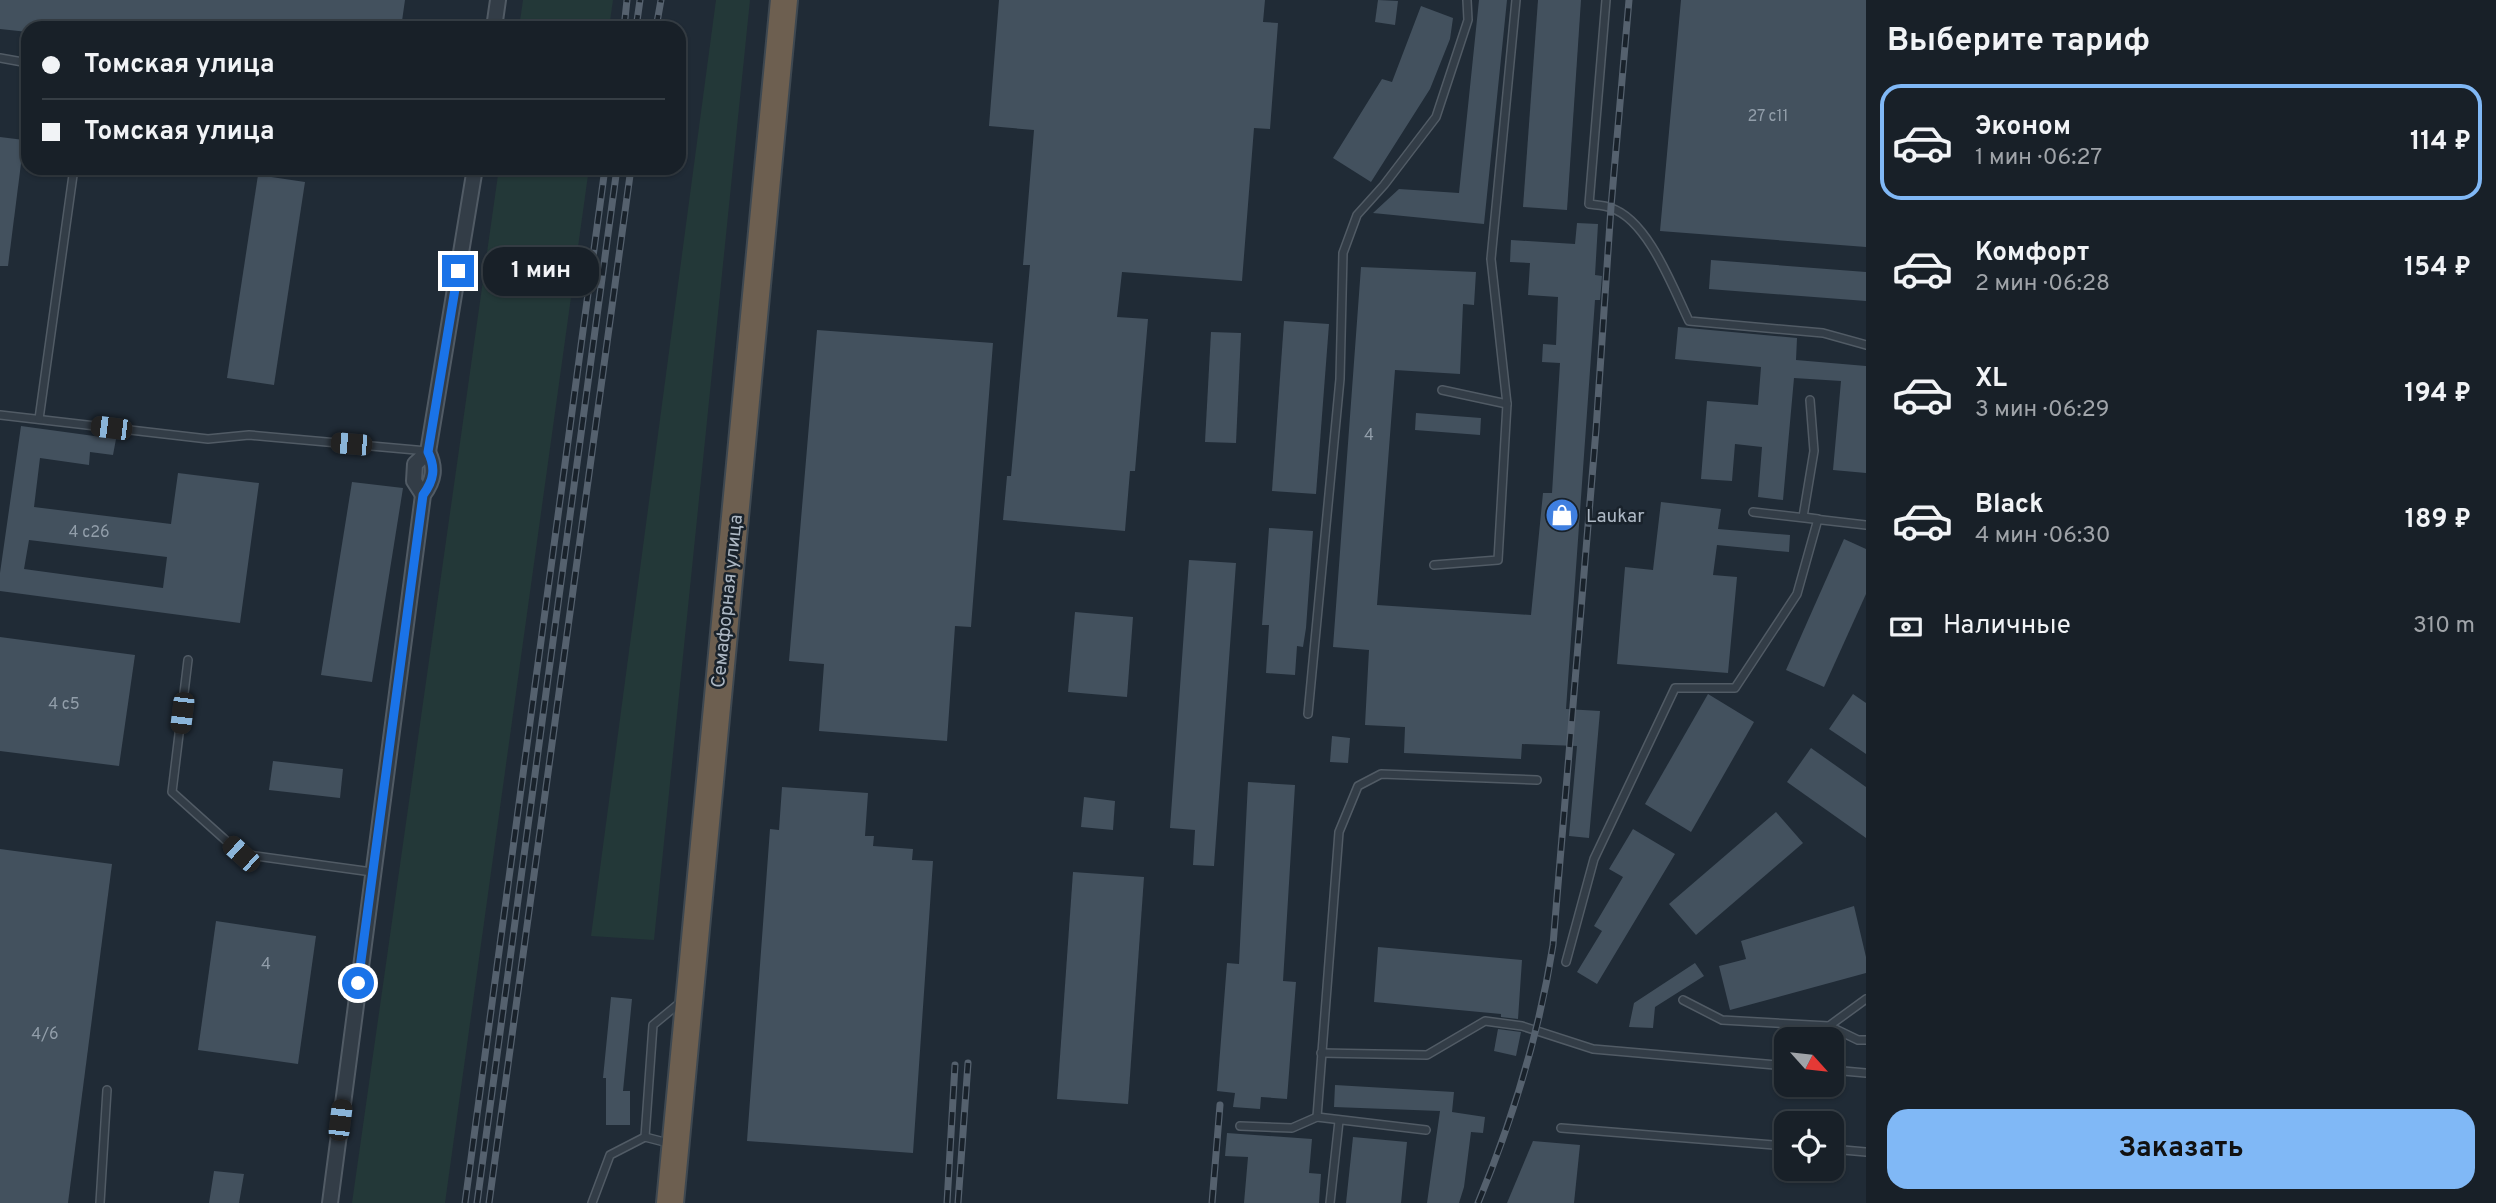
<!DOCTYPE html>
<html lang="ru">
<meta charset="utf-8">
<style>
body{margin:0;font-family:Overpass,sans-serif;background:#212830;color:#f1f3f6;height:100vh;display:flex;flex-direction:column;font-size:26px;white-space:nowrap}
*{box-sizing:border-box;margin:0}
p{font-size:23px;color:#9fa3a8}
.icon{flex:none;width:38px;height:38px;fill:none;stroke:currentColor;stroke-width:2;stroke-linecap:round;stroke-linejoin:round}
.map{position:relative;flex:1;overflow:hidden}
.sheet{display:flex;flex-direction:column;background:#182028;width:630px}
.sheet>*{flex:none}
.banner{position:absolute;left:21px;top:21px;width:665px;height:154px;border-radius:21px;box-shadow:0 2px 5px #0004,0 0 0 2px #363e45;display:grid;align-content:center;height:154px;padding:0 21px;background:#182028}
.needle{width:46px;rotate:117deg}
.fabs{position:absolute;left:1774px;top:1027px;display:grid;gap:14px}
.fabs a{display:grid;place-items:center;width:70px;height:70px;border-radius:14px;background:#182028;box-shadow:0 2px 5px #0004,0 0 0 2px #363e45;font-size:35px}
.end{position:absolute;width:32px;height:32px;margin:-16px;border:9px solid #1a73e8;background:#fff;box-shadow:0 0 0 4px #fff}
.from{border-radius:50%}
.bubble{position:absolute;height:49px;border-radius:21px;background:#182028;box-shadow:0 2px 5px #0004,0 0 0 2px #363e45;font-size:23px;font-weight:700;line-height:49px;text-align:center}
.car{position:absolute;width:21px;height:42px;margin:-21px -10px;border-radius:9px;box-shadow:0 0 5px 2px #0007;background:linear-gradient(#222 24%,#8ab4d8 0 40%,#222 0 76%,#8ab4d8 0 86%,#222 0)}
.banner b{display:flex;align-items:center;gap:24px;height:66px;font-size:26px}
.banner b+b{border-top:2px solid #363e45}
.banner i{width:18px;height:18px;background:#f1f3f6}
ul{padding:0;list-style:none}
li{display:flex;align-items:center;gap:21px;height:116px;margin:0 14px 10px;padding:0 7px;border:4px solid transparent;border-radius:21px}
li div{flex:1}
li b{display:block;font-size:26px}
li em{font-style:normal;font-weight:700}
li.selected{border-color:#80b8f6}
li>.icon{width:63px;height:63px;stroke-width:1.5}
h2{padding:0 21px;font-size:32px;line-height:84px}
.pay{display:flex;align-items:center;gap:18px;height:77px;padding:0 21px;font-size:26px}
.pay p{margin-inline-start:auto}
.button{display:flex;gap:14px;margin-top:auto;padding:14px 21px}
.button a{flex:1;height:80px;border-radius:21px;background:#80b8f6;color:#111;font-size:28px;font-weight:700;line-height:80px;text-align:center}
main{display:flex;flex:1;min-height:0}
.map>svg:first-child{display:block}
.green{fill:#233838}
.building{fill:#43515e;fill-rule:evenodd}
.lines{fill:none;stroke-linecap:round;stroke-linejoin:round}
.lane-casing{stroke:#515b65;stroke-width:10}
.street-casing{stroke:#515b65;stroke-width:18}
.highway-casing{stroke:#3e4851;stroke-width:30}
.lane{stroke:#333d47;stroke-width:7}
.street{stroke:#333d47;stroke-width:14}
.highway{stroke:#6d5f50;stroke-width:26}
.rail-casing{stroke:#55616e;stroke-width:7}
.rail{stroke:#19222b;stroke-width:4.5;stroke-dasharray:13;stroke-linecap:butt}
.route{stroke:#1a73e8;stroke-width:9}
.labels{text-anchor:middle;stroke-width:5;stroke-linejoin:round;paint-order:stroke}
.number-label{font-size:16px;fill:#929eaa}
.poi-label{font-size:19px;fill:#adb8c4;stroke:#19222b;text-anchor:start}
.street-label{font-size:19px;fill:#adb8c4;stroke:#19222b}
</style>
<main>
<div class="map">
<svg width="1866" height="1203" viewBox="0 0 1866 1203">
<rect width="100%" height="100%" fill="#202b36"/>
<!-- green -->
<g class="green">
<path d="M523,0H613L609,28H519Z"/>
<path d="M716,0H750L654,940L591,936Z"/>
<path d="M499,168H589L445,1203H352Z"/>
</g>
<!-- building -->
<g class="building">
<path d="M0,0H405L401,28H28V32L0,29Z"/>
<path d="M999,0H1265L1263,22L1278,23L1270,129L1254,128L1242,281L1122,272L1117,317L1148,319L1135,471H1130L1125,531L1003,520L1007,476H1011L1030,265H1023L1034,130L989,126Z"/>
<path d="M1378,0L1398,1L1395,25L1375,22Z"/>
<path d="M1479,0H1507L1484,224L1373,213L1399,189L1459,193Z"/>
<path d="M1538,0H1581L1567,210L1523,207Z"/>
<path d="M1681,0H1866V247L1660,231Z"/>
<path d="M1421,6L1453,18L1450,39L1430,89L1371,182L1333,158L1382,79L1392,82Z"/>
<path d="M0,137L24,140L8,266H0Z"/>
<path d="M258,175L305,182L274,385L227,378Z"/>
<path d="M1577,223L1598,224L1595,275L1602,276L1600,300H1595L1566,709L1600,711L1589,838L1569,836L1577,746L1522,744L1521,759L1404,753L1405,727L1365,725L1369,650L1333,647L1361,267L1476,272L1474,305L1463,304L1460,374L1395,370L1377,605L1531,615L1543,493H1552L1560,363L1542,362L1543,344L1556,345L1558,297L1528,295L1530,263L1510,262L1511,240L1575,244Z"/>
<path d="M1711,260L1866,272V301L1709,289Z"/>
<path d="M1284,321L1329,324L1316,494L1272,491Z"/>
<path d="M1678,327L1797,338L1796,360L1866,366V473L1833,470L1841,381L1794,378L1783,500L1758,497L1762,447L1735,444L1732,481L1701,479L1707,401L1758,405L1761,367L1675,359Z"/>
<path d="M817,330L993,343L971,627L955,626L947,741L819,731L824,664L789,661Z"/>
<path d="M1211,332L1241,333L1236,443L1205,442Z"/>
<path d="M1416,413L1481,418L1480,435L1415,430Z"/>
<path d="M21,426L116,439L113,455L90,452L89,465L40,458L34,507L171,524L178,473L259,483L240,623L0,591V573ZM29,540L167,557L163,588L24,569Z"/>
<path d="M352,482L403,488L372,682L321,675Z"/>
<path d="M1661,502L1721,509L1718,529L1790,535L1789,552L1717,545L1713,575L1737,577L1728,673L1617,664L1625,567L1653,570Z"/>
<path d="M1269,528L1313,531L1306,628L1303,647L1297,646L1295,675L1266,673L1269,625H1262Z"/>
<path d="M1844,539L1866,549V594L1824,687L1786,670Z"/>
<path d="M1189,560L1236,563L1214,866L1193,865L1195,830L1170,828Z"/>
<path d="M1075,612L1133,617L1127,697L1068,692Z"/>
<path d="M0,637L135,655L119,766L0,751Z"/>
<path d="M1708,694L1754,722L1691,832L1645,804Z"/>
<path d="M1853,694L1866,703V754L1829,729Z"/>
<path d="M1332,736L1350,738L1348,763L1330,762Z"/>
<path d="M1811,748L1866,787V838L1787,782Z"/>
<path d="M273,761L343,769L340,798L269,790Z"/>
<path d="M1248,782L1295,785L1283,981L1296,982L1287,1099L1261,1097L1260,1109L1233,1107L1235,1093L1217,1091L1227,963L1239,964Z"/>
<path d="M782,787L868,793L865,836H874L873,846L913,849L912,860L933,861L913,1153L747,1141L770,829L779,830Z"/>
<path d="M1084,797L1115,801L1113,830L1081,827Z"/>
<path d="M1776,812L1803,843L1696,935L1669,904Z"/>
<path d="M1633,829L1675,854L1597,984L1577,972L1602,931L1594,926L1623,877L1609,869Z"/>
<path d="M0,849L112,864L68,1203H0Z"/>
<path d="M1073,872L1144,877L1128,1104L1057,1099Z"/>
<path d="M1854,906L1866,957V973L1730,1010L1719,966L1746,959L1741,941Z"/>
<path d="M216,921L316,936L298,1064L198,1050Z"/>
<path d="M1378,947L1522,960L1518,1019L1501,1017V1014L1374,1002Z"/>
<path d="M1695,963L1704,976L1655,1007L1653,1028L1629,1027L1634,1003Z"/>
<path d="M611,997L632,999L623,1091H630V1125H606V1078H603Z"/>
<path d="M1498,1029L1521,1032L1516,1056L1494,1051Z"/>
<path d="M1335,1085L1454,1092L1452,1112L1485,1117L1483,1133L1471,1132L1464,1187L1459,1203H1427L1440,1111L1334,1107Z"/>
<path d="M1227,1133L1312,1139L1309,1173L1321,1174L1319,1203H1244L1248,1157L1225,1156Z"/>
<path d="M1353,1137L1407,1142L1401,1203H1346Z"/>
<path d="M1533,1141L1580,1145L1574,1203H1507Z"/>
<path d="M214,1171L244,1174L239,1203H209Z"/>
</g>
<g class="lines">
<defs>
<g id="lane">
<path d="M1606,0L1589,204C1596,205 1605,205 1611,208C1648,220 1673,288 1689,321L1823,333L1866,345"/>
<path d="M0,58L28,63"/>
<path d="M1442,390L1507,404"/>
<path d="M0,415L208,439L249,435L427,451"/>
<path d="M39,419L74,168"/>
<path d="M1753,512L1866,525"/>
<path d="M1434,565L1498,560L1507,404L1491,259L1516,0"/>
<path d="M188,660L172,792L241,854L372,872"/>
<path d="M1308,714L1340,379L1343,253L1357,215L1384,185L1436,117L1468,20L1467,0"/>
<path d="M1566,962L1594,859L1675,688H1735L1797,594L1818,519L1803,517L1814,451L1810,400"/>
<path d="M1683,1000L1722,1020L1829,1026L1858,1040H1866"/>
<path d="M1829,1026L1866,999"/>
<path d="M1321,1053L1427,1055L1485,1021L1522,1026L1593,1049L1787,1066"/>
<path d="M1832,1070L1866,1073"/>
<path d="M1317,1117L1339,832L1358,786L1381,774L1537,780"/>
<path d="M1240,1126L1292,1128L1317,1117L1426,1130"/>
<path d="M1561,1128L1787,1146"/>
<path d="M645,1137L653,1025L682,1001"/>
<path d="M1832,1149L1866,1152"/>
<path d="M100,1203L107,1090"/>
<path d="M592,1203L610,1155L645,1137L672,1144"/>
<path d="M1330,1203L1339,1121"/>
</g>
<g id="street">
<path d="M494,28L498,0"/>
<path d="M423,495L414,481L415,464L428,452L475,168"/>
<path d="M330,1203L423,495C434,480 436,468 428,452"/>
</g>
<path id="highway" d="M670,1203L784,0"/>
</defs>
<!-- lane casing -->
<use href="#lane" class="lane-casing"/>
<!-- street casing -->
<use href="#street" class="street-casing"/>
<!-- highway casing -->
<use href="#highway" class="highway-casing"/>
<!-- lane -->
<use href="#lane" class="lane"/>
<!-- street -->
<use href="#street" class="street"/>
<!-- highway -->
<use href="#highway" class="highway"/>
<defs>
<g id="rail">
<path d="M624,28L627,0"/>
<path d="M636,28L640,0"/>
<path d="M656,28L661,0"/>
<path d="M465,1203L605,168"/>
<path d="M477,1203L617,168"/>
<path d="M489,1203L631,168"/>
<path d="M947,1203L955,1065"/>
<path d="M958,1203L968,1063"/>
<path d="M1212,1203L1220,1105"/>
<path d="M1478,1203C1513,1119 1539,1034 1553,945L1596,430L1611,207L1629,0"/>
</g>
</defs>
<!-- rail casing -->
<use href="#rail" class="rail-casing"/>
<!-- rail -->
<use href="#rail" class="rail"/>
</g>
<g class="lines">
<!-- route -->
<path class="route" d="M358,983L423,495C434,480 436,468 428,452L458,271"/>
</g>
<!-- icons -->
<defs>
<symbol id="shop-disc" viewBox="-11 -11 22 22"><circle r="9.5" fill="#3f7fe0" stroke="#19222b"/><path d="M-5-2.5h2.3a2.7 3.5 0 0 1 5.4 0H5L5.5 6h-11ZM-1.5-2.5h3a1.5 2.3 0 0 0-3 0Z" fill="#fff"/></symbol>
</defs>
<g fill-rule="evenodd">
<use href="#shop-disc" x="1543" y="496" width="38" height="38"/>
</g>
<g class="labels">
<!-- number labels -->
<g class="number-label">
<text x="1768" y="121">27 с11</text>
<text x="1369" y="440">4</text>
<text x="89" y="537">4 с26</text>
<text x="64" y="709">4 с5</text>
<text x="266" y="969">4</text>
<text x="45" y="1039">4/6</text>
</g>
<!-- poi labels -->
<g class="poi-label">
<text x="1586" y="522">Laukar</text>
</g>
<!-- street labels -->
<g class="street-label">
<text transform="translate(726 601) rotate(-84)" y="7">Семафорная улица</text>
</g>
</g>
</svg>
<div class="fabs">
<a><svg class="needle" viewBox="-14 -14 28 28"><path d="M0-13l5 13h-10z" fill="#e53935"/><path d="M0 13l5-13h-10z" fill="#9fa3a8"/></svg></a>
<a><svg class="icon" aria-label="locate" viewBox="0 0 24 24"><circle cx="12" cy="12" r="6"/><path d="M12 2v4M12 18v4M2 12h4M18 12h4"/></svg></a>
</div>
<i class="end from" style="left:358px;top:983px"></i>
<i class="end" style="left:458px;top:271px"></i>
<div class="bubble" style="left:483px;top:247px;width:116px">1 мин</div>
<i class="car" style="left:111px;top:428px;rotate:277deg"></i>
<i class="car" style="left:351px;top:444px;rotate:275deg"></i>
<i class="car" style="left:182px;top:713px;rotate:187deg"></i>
<i class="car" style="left:241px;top:854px;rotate:312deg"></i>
<i class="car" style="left:340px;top:1120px;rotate:7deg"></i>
<div class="banner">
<b><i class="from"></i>Томская улица</b>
<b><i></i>Томская улица</b>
</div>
</div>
<section class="sheet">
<h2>Выберите тариф</h2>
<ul>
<li class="selected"><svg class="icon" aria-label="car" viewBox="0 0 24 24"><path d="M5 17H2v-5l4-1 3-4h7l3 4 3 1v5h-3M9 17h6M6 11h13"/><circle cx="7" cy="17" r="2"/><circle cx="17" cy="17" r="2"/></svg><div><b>Эконом</b><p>1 мин · 06:27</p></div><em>114 ₽</em></li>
<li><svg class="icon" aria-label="car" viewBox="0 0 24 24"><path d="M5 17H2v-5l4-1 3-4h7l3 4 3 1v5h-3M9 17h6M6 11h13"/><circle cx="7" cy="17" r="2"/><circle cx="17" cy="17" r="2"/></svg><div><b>Комфорт</b><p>2 мин · 06:28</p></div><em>154 ₽</em></li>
<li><svg class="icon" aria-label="car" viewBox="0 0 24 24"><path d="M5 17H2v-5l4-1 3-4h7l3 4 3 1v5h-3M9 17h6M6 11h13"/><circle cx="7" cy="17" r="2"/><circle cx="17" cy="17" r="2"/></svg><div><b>XL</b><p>3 мин · 06:29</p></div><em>194 ₽</em></li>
<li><svg class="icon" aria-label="car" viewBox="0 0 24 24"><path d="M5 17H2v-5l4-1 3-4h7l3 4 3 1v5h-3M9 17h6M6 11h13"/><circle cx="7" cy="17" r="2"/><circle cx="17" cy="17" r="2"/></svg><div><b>Black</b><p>4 мин · 06:30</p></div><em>189 ₽</em></li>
</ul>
<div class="pay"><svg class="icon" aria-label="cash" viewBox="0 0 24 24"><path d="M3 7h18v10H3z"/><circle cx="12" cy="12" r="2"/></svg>Наличные<p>310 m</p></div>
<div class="button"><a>Заказать</a></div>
</section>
</main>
